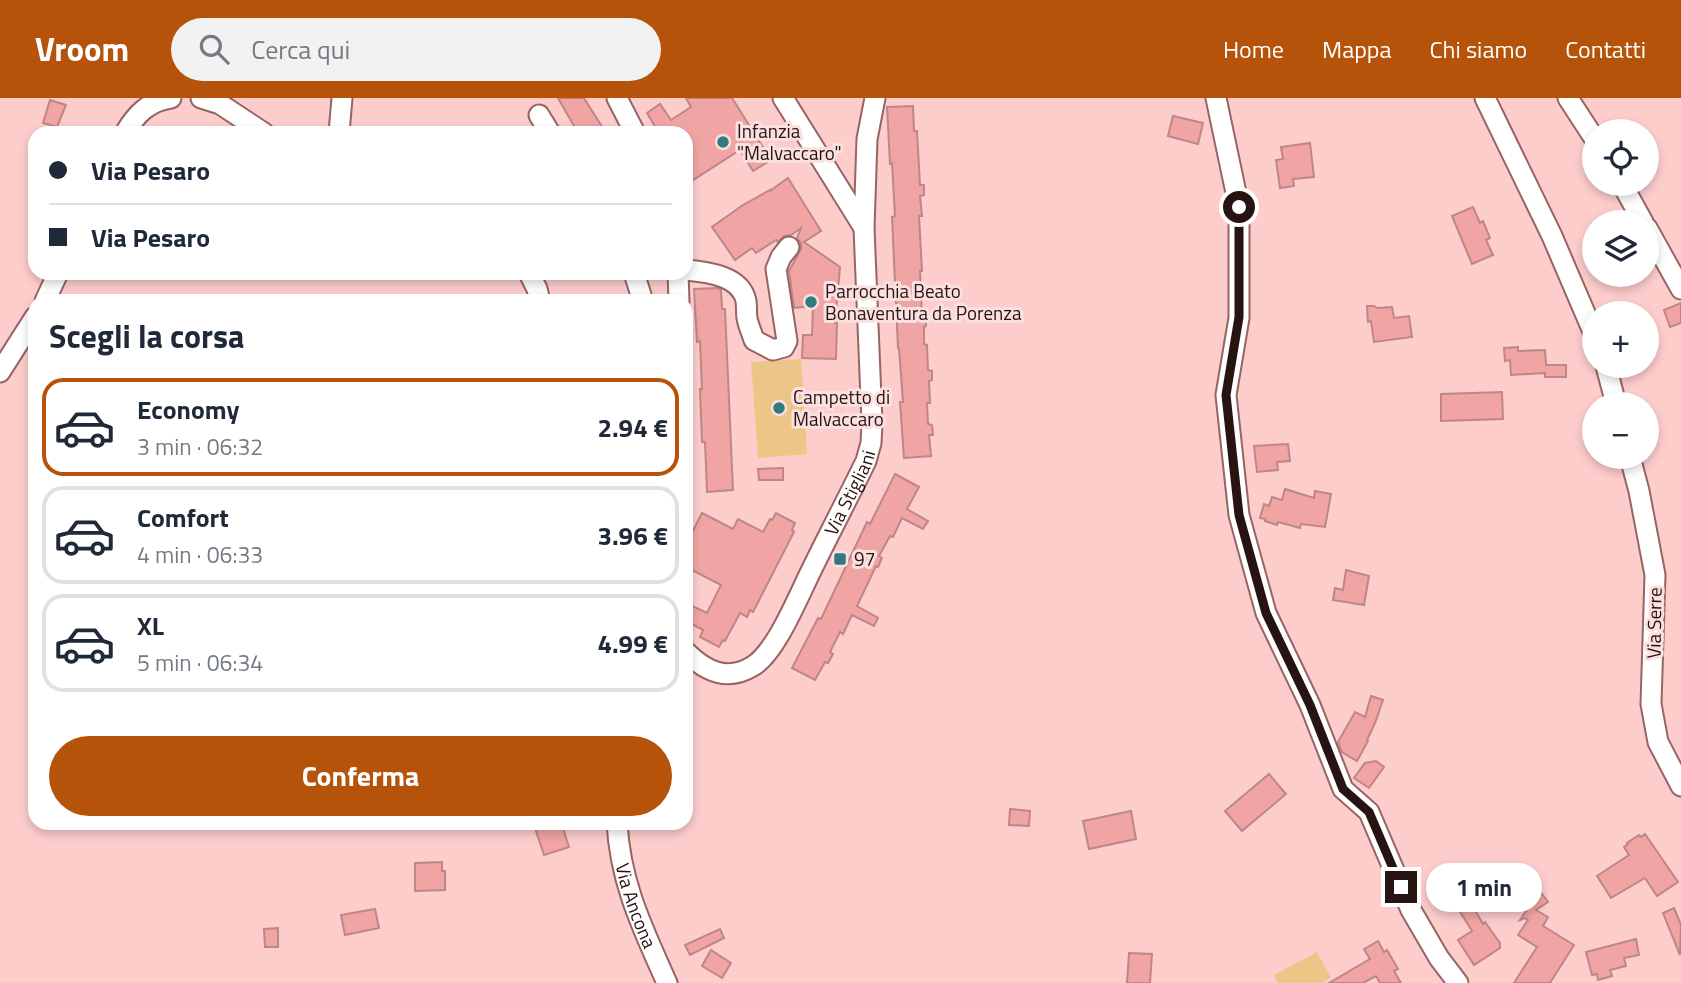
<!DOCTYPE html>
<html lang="it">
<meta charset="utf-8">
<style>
body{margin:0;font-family:"Titillium Web",sans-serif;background:#f2f2f3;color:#1f2937;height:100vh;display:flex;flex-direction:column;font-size:26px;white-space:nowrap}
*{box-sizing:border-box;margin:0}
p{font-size:23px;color:#747a83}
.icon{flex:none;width:38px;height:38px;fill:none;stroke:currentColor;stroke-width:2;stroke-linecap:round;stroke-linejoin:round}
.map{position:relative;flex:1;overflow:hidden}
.drawer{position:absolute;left:28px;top:196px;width:665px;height:536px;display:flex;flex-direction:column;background:#fff;border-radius:21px;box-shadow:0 4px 10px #0003}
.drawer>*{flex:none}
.top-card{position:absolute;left:28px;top:28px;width:665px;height:154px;border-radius:21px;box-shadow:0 4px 10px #0003;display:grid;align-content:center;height:154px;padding:0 21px;background:#fff}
.controls{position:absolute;left:1582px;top:21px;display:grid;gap:14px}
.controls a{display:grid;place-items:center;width:77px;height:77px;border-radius:50%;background:#fff;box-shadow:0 4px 10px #0003;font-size:35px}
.end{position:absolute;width:32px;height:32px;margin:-16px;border:9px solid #281313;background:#fff;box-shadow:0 0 0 4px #fff}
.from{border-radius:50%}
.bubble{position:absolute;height:49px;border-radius:24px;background:#fff;box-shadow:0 4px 10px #0003;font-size:23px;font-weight:700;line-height:49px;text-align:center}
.top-card b{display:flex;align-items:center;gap:24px;height:66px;font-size:26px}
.top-card b+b{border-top:2px solid #e0e1e3}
.top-card i{width:18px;height:18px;background:#1f2937}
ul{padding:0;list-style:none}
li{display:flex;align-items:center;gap:21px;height:98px;margin:0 14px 10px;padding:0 7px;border:4px solid #e0e1e3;border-radius:21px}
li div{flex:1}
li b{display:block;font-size:26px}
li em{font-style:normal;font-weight:700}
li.active{border-color:#b45309}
li>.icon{width:63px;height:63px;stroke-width:1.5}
h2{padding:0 21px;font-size:32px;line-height:84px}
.button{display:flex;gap:14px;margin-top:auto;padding:14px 21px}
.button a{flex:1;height:80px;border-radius:42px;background:#b45309;color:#fff;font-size:28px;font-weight:700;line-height:80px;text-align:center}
header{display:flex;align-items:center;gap:42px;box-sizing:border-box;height:98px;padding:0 35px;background:#b45309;color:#fff}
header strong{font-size:33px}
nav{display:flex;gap:38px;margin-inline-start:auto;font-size:24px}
.search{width:490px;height:63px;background:#f2f2f3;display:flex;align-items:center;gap:18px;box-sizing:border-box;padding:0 24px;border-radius:38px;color:#747a83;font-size:26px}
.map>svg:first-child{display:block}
.green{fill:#ecc686}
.building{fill:#f1a4a4;stroke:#be8686;stroke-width:2}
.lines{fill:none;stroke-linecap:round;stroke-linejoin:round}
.minor-casing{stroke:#986363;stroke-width:23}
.minor{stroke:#fff;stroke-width:19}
.route{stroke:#281313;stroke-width:9}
.poi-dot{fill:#317b7e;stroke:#fae1e0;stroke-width:2.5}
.labels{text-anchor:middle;stroke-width:6;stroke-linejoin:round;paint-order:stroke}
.poi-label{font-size:19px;fill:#281313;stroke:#fae1e0;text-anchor:start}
.street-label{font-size:19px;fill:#281313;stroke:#fae1e0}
</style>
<header>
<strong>Vroom</strong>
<div class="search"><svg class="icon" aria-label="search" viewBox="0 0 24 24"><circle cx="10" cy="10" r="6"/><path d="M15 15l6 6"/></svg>Cerca qui</div>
<nav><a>Home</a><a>Mappa</a><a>Chi siamo</a><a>Contatti</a></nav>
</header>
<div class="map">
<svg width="1681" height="885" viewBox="0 0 1681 885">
<rect width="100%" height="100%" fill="#fdcdcc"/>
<!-- green -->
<g class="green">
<path d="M801,261L807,356L758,360L751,264Z"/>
<path d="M1317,854L1331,880L1321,885H1278L1274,877Z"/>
</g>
<!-- building -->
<g class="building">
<path d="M558,0H584L606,35H578Z"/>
<path d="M686,0H732L771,62L753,73L740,52L690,84L686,77V35H659L647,15L660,6L671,22L691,9Z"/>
<path d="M50,2L66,7L57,29L43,25Z"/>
<path d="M913,8L914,33H917L920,87H924V97L920,98L922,118H919L922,173H920L922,218H926V228L924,229V246L927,247L928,272L932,273V282L929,283L930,305H927L928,326L932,327L933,337H929L931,358L904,360L900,304H903L899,251L898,250L892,119L895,118L892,65L890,66L887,9Z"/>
<path d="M1173,18L1203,25L1198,46L1168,38Z"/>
<path d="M1310,45L1314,79L1293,81L1294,88L1280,90L1276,62L1283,61L1281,49Z"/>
<path d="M788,80L821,133L804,144L840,169L835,225H837L836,261L802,260L803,237H812L813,208L794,210L789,173L801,151V145L797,140L801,130L791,137L784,138L778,144L776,142L756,155L752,150L735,162L712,129L743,107L770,92V93Z"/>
<path d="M1473,109L1480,125L1483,123L1490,140L1486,142L1493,157L1472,166L1452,118Z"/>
<path d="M717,190L721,192L722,211H725L733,392L707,394L705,344H702L700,291H702L700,243L697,244L694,191Z"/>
<path d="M1681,205V225L1670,229L1664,212Z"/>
<path d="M1367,208H1374L1377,210L1392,209L1394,220L1409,218L1412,239L1374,244L1371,223L1368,224Z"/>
<path d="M1518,249V253L1545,252L1546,267H1566V279H1545V275L1511,277L1510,262L1505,263L1504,250Z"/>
<path d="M1502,294L1503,321L1441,323V296Z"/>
<path d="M1288,346L1290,363L1277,364L1278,372L1257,374L1254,348Z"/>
<path d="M783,370V382H759L758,371Z"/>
<path d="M895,376L919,389L907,411L928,423L923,431L902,420L893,439L890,438L879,458L882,460L878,469L876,468L857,508L878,520L874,528L852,517L843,536L840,534L830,554L833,556L828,565L825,564L815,582L792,570L818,520L821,521L867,424L870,426Z"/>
<path d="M1285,391L1314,400L1315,393L1331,396L1325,429L1301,426L1300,430L1278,424L1277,427L1265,423V421L1260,420L1264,406L1269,408L1272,399L1282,402Z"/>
<path d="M702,415L733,431L738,421L763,434L770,421L772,422L776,415L795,425L792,432L794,434L753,514L750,512L747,519L740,515L725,543L723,542L719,549L700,539L703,532L686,523V505L707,515L721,487L686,469V446Z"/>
<path d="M1346,472L1369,478L1364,507L1333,502L1335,490L1343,492Z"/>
<path d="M1371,598L1383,602L1375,625L1367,642L1368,643L1357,663L1342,654L1338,644L1355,614L1365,619Z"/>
<path d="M1376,663L1384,669L1369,690L1354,680L1365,665Z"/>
<path d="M1269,676L1286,696L1242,733L1225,713Z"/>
<path d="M1010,711L1030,713L1029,728L1009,727Z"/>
<path d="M1131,713L1136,741L1089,751L1083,723Z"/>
<path d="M533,724H561L569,749L544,757Z"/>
<path d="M1645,736L1678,784L1657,798L1645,780L1611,800L1597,778L1629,757L1624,749L1628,746L1627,745L1639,737L1641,739Z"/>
<path d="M442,764V773H445V792L415,793V765Z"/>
<path d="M1540,793L1548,804L1536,812L1548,819L1543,828L1574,847L1550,885H1514L1537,849L1518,837L1528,822L1525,820L1520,822Z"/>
<path d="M1471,805L1483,826L1485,824L1500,845V850L1474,867L1458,842L1472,833L1459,812Z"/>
<path d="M1674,810L1681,827L1680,857L1663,815Z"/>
<path d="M375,811L379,830L345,837L341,817Z"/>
<path d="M278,830V849H265L264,831Z"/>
<path d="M720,831L724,840L690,857L685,847Z"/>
<path d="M1636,841L1639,857L1624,860L1626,868L1610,872L1612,878L1598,882L1597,876L1592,877L1586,854Z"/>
<path d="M1378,843L1384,854L1387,852L1398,871L1394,873L1401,885H1380L1376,878L1363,885H1329L1370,861L1364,851Z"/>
<path d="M711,852L731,865L722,880L702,868Z"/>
<path d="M1129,855L1152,856L1150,885H1127Z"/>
</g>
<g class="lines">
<defs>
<g id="minor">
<path d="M201,0L220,6L264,35"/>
<path d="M617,0L635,35"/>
<path d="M783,0L864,130"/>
<path d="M1216,0L1239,109V220L1226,297L1239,417L1266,515L1310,607L1343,691L1369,714L1411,812L1439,860L1458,885"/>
<path d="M1485,0L1552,138L1594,236"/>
<path d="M1568,0L1594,40"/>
<path d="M539,17L550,35"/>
<path d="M125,35C136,16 149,3 171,0"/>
<path d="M339,35L342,0"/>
<path d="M1622,86L1643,124"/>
<path d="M1647,130L1681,191"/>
<path d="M686,172C708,174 741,178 746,203C747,209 746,215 747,220C748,227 752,235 754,242L773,252L784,249L787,243L776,171L781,159L789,149"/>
<path d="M529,175L537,191L540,203"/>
<path d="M634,175L641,197V203"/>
<path d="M678,175L679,203"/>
<path d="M45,203L58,175"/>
<path d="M1606,268L1616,306"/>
<path d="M0,274L35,219"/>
<path d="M1630,359L1639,393L1655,477L1651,606L1658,644L1681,688"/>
<path id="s1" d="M686,554C705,573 727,584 753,568C776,554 798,499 811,473C829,436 848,400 866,363L871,345L872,325L864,130L867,41L875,0"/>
<path id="s2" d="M617,724C620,785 643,831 667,885"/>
</g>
</defs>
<!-- minor casing -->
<use href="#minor" class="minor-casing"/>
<!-- minor -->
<use href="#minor" class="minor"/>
</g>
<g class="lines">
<!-- route -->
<path class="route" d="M1239,109V219L1226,297L1239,417L1266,515L1310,607L1343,691L1369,714L1401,789"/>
</g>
<!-- markers -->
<g class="poi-dot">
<circle cx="723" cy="44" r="7"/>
<circle cx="811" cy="204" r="7"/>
<circle cx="779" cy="310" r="7"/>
<rect x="833" y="454" width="14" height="14" rx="3.5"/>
</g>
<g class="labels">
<!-- poi labels -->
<g class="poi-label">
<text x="737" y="40">Infanzia<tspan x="737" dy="22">"Malvaccaro"</tspan></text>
<text x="825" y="200">Parrocchia Beato<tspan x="825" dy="22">Bonaventura da Porenza</tspan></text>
<text x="793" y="306">Campetto di<tspan x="793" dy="22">Malvaccaro</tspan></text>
<text x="854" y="468">97</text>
</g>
<!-- street labels -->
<g class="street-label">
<text dy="7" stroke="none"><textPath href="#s1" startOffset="275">Via Stigliani</textPath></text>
<text transform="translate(1654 525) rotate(-89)" y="7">Via Serre</text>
<text dy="7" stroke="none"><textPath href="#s2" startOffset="86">Via Ancona</textPath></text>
</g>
</g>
</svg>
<div class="controls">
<a><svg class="icon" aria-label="locate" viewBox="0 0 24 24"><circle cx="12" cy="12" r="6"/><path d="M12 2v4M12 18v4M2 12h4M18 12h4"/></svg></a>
<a><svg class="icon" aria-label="layers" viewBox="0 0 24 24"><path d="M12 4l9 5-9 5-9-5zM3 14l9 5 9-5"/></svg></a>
<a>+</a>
<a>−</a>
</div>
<i class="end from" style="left:1239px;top:109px"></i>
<i class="end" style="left:1401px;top:789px"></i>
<div class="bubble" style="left:1426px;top:765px;width:116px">1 min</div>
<div class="top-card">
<b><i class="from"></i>Via Pesaro</b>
<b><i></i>Via Pesaro</b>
</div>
<section class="drawer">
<h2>Scegli la corsa</h2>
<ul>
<li class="active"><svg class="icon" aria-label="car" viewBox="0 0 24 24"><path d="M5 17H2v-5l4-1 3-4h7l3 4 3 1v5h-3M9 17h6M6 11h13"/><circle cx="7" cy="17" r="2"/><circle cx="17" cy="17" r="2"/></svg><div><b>Economy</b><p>3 min · 06:32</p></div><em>2.94 €</em></li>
<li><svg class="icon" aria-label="car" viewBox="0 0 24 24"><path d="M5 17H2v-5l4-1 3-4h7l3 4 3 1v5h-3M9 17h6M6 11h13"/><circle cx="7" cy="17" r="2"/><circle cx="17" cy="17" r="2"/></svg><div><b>Comfort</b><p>4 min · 06:33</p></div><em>3.96 €</em></li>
<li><svg class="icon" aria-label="car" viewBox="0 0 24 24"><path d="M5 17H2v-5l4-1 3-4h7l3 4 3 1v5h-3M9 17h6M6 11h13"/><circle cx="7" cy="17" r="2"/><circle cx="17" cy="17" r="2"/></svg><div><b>XL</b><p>5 min · 06:34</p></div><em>4.99 €</em></li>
</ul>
<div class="button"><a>Conferma</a></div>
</section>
</div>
